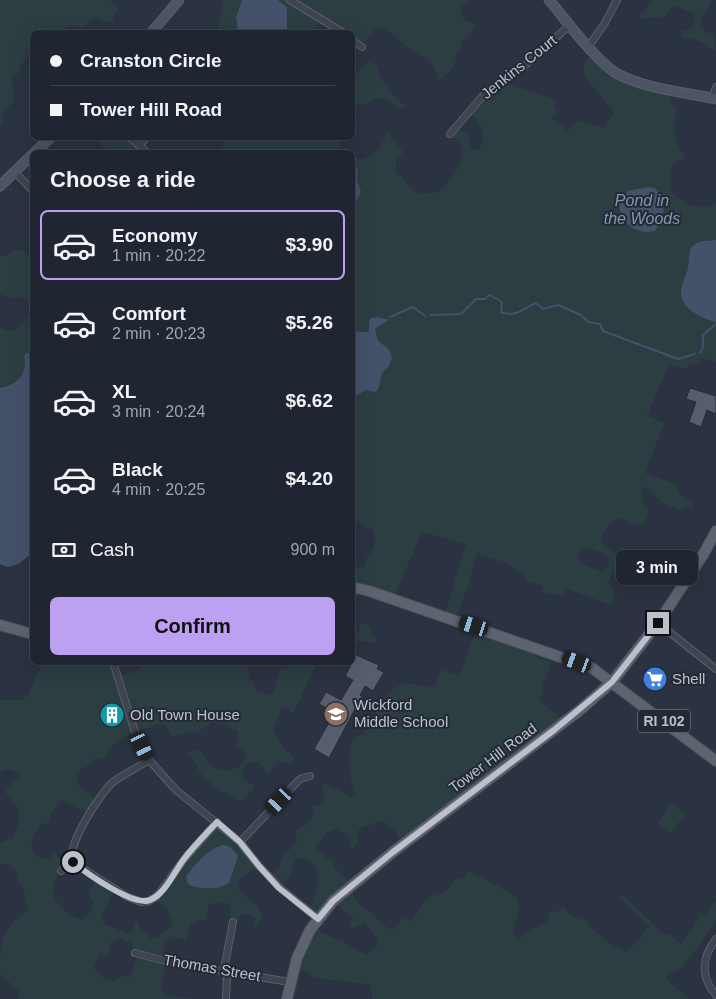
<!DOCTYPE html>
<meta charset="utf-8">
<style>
body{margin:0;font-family:Helvetica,sans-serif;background:#282e39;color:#f1f3f6;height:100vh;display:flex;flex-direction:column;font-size:19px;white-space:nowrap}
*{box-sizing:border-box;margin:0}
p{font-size:16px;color:#a2a5ab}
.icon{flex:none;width:28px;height:28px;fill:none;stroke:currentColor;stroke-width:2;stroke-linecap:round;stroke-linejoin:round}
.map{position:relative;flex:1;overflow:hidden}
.sheet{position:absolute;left:30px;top:150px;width:325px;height:515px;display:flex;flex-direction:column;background:#202631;border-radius:8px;box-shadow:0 5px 20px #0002,0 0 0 1px #3d434d}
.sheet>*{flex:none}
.guide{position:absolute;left:30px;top:30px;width:325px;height:110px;border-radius:8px;box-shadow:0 5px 20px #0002,0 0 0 1px #3d434d;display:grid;align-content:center;height:110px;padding:0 20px;background:#202631}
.end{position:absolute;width:22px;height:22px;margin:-11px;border:6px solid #bbc0cb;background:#111;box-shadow:0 0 0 2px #111}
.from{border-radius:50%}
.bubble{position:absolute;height:35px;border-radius:8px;background:#202631;box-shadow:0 5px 20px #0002,0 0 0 1px #3d434d;font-size:16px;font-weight:700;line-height:35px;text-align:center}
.car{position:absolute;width:15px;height:30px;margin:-15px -8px;border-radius:6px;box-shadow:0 0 4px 1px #0007;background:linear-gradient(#222 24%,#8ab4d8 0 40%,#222 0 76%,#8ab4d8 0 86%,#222 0)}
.guide b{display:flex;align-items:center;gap:18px;height:48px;font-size:19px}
.guide b+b{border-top:1px solid #3d434d}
.guide i{width:12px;height:12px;background:#f1f3f6}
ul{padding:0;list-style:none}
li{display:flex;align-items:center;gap:15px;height:70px;margin:0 10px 8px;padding:0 10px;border:2px solid transparent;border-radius:8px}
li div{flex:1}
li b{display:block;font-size:19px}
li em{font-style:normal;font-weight:700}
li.current{border-color:#bca0f2}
li>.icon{width:45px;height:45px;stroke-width:1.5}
h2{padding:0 20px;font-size:22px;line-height:60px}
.pay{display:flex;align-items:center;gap:12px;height:55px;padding:0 20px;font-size:19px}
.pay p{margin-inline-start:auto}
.primary-button{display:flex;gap:10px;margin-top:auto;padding:10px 20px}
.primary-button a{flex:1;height:58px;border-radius:8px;background:#bca0f2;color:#111;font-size:20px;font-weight:700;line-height:58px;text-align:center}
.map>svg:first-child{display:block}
.green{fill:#2c3e42;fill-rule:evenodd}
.water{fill:#445169}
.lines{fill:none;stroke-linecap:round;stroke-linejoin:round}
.stream{stroke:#445169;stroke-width:2}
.building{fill:#565e6e;stroke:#252c38}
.street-casing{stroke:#59606b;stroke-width:8}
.secondary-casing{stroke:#59606b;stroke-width:11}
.primary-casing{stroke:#484e5a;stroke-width:12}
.street{stroke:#3e4551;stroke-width:6}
.secondary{stroke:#4d5463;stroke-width:9}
.primary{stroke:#5d6470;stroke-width:10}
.route{stroke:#bbc0cb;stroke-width:6}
.labels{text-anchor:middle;stroke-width:4;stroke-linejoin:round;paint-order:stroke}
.shield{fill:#232a36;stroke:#8d939e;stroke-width:1}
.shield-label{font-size:14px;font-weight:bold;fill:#bbc0cb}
.street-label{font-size:15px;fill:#bbc0cb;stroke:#232a36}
.poi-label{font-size:15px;fill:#bbc0cb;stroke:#232a36;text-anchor:start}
.water-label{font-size:16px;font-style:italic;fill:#8695ae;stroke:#232a36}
</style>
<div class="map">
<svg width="716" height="999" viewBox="0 0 716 999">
<rect width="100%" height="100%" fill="#2b3241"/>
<!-- green -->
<g class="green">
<path d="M0,0H109L119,9L114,13L113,21L105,22L96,17L92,18L84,27L70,25L59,32H32V50L21,65L20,72L12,76L11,79L15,100L3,113L2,125H0Z"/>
<path d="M223,0H242L236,17L238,32H218Z"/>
<path d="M278,0H471L462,6L460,14L466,21L475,24L472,31L460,44L462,49L457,53C456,66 451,65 450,74H446L439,82C436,58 419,58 403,44C393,35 389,28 374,28L365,42L353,37L352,32H344L322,20L313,32H287V7Z"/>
<path d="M653,0H712L700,21V26L706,32L714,34L716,54C709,44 696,37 684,39L681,36V30L691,29L695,20L694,14L675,6L669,10L663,18L653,17L639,20L640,15Z"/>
<path d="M593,52L614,72L673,91L670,103L677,108C672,128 674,142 686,159H680L672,164L670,189C681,204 697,210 716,204V240L696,244L690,251L689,267L681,291L706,320L716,322V362L701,358L697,364L690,363L687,369L669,365L647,416L667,424L663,426L645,473L676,484C677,493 686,500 694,504L693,508H685L681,511L674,507L670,509L645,487L641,490L643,503L649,511L644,524L637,526L621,518C611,518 602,535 600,543L626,562L625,570L617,569C611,573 609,580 610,587L615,591L611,605L567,589L561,596L541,592L544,586L525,581L524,574L513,568L510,564L477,553L468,586L455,619L445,615L466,544L422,532L394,597L353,585V567H363L376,541L374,532L353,519V398L366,390L375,392L378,390L382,373L389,366V349L378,341L375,329L389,321L378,317L371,318L369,322V332L353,331V207L361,192L357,180L358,170L353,163V158C372,162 380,148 388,132L403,152L396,161V172L417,194L438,192C452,180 462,167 462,147L451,135L458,128L468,135L471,148L474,150L480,148C487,133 481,122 469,114L477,101L505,83L556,100L554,106L557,111L556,114L551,117L568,131L576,121L604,127L614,113C608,101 580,79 584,66C585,61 590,56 593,52ZM582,548C591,548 604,551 609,558L607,566L603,571C598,571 596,570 591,568C579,562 573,563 582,548Z"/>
<path d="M371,60L378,67C378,80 392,94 401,103L408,104L403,108L398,109L389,101L376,98L365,104L353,105V74L356,73Z"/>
<path d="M97,138H130L139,146L135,152H107V150L96,141Z"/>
<path d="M222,138H340L341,148L345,152H218L223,147L224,140Z"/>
<path d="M24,250L32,259V353H26L24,356C27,375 18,383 0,388V328C18,338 20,322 31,314V306C27,298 19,295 12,299L0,294V256H7L13,251Z"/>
<path d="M363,623L371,627V633L376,639L375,644L364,641L353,642L358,633L361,624Z"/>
<path d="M477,626L536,647V657L551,662L543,685L544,692L539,699L561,719L554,726L546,728L549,734L404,844C395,834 387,813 372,825C365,825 357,828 356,837L359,842L350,850L351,842L349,836L335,829L328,832L315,847L326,858L333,859V866L351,884L349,889C356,899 361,911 373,913L383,925L392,930L399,926L401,917L410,921L413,920L422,903L433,895C445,897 451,886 455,877L463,879L469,871L507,891L518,899L519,911L512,933L518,939L548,920L549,913L558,911L563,907L573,917L585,921L595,932L613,945L626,952L639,940L649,925L619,898L624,894L625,898L666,936L669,933L681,944C687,933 695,929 699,916L705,915L716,901V921L683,967L665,977L689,999H372L371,986L367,984L314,978L307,972L294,969L313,928L336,939H342L344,942L366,955L378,944V939L365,923L352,928L349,926L353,918L344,912L334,901L318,919L305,909L312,904C319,885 325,860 296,858L290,876L281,887L269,877L278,868L283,856L298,841L294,832L304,826L313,816L312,806L319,805L324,801L323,782L352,797L356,795C350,784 347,756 352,743C355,737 359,737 363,733C366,730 369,724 372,721C380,709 383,694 397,687C411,679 420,688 434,686L441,670L460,676Z"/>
<path d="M39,663H113L119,676L142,669L139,663H248L249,681L254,683L256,691L268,695L273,692L280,670L293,666L295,663H317L293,714L285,708H280V714L273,729L285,749L295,758L290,764L279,761L274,764L270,774L263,773L264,769L259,762H248L242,773V778L251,784H255L253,790L241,801C228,795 204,782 198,769C194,763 194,757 188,752L201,749C208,780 250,774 245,751L237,746L238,731L219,723H212C200,734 185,732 171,737L166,727L161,724L155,725C133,733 114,737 104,759L95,758L89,765L77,772C74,787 87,793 97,801L89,814L65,801L59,802L52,812L48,824L42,823C29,836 25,859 50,859L54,853L66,863C61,870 54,880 53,889C51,901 72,920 84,919L92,910L93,902L89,897V891L97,879L114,890C110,900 104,909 101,919L105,924L129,934L132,931L137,920L139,926L150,938L157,937L172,925C172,912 164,906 155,899L216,823L240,842L258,866L241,879L238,885L239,890L258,906L259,910L263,914L255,929V919L248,914H242L235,924L230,915L231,906C224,901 217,901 209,905L206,920C190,919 189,927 186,941L170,936L164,942L163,960L167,963L160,990C169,999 183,996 195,999H18L20,992L0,974C0,936 0,933 29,909L25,900L24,888L17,882L18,873L9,864H0V843L13,837C23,814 23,810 5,792L11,784L21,776L22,774L8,769L0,772V700H22L27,696L41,666ZM224,845L226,885L220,887L190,871L217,846ZM119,938L131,943L136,953L139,955L130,977L120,976L115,981L107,980L96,973L94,966L100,955L108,954L112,941Z"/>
<path d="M671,803L685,814L671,833L657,823Z"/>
</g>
<!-- water -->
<g class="water">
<path d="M242,0H278L287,7V32H238L236,17Z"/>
<path d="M353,163L358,170L357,180L361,192L353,207Z"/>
<path d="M648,187L655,188C669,202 664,216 655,231C635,235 620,223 619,202L628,191Z"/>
<path d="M716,240V322C702,319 679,308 681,290C682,282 687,275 688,267C690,260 687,250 694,245C699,240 709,241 716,240Z"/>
<path d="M378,317L389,320L375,329L378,341L389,349L392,358L389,366L382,373L378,390L375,392L366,390L353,398V331L369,332V322L371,318Z"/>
<path d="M26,353H32V553L19,564L8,567L0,564V388C18,384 28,374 24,356Z"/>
<path d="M224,845L230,847L238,856L229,883C219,890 200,890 188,884L186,877C193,866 211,846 224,845Z"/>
</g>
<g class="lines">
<!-- stream -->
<g class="stream">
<path d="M430,315L461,314L476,299H485L490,295L502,302L501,312C515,318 524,308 536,303L543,309L558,305L581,315L588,322L600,324L603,331L678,359L695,354"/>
<path d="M390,317L413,307L425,316"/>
<path d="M700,353L703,347V335L716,324"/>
</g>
</g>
<!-- building -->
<g class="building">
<path d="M690,388L716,396V414L707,410L701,427L689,422L696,402L686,399Z"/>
<path d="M356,655L379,665L377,669L384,672L373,691L365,686L360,695L362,696L329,758L314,749L335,712L319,704L326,692L341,700L353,680L345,676Z"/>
<path d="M656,669L663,685L653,689L646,673Z"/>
</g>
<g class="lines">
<defs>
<g id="street">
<path d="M290,0L342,32"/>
<path d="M352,40L362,47"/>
<path d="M589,46L605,23L617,0"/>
<path d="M712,98L716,87"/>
<path d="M450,134L487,91L521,69L570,25"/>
<path d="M130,138L147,152"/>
<path d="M139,146L146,138"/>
<path d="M15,172L32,190"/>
<path d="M658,623L716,669"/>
<path d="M113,662L134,729L149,760L176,790L240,842L259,866L279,887L318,919"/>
<path d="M149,760C137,768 123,774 112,783C100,794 65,847 73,862L126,896L141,902L149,901L157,896L185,858L217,822"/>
<path d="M240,842L300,779L310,776"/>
<path d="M61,871L72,860"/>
<path d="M716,939C702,957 700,977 716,995"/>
<path d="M135,953L173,963L290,982"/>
<path d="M226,999L227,977L225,964L233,922"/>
</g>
<g id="secondary">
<path d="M549,0C567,21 594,59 616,73C645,89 684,92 716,99"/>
<path d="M152,32L179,0"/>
<path d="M35,152L50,138"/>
<path d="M0,186L32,155"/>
</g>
<g id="primary">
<path d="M352,587L369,591L592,668L716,761"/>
<path d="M0,625L32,634"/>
<path d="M287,999L297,958L310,930L333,901L393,852L580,710L612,682L658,623L703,555L716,531"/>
</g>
</defs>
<!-- street casing -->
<use href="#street" class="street-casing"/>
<!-- secondary casing -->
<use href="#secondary" class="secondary-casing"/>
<!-- primary casing -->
<use href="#primary" class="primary-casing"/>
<!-- street -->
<use href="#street" class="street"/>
<!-- secondary -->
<use href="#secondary" class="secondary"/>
<!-- primary -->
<use href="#primary" class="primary"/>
</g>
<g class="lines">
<!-- route -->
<path class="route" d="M73,862C86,873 134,907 150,900C165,894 174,872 184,859C194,846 206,834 217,822L240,842L259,866L279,888L318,919L333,901L393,852L554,730L612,682L658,623"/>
</g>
<!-- icons -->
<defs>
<symbol id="supermarket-disc" viewBox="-11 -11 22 22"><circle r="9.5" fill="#3f7fe0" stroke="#232a36"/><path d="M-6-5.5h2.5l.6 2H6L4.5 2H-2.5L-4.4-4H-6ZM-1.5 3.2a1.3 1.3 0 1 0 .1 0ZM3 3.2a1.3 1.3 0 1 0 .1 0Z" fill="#fff"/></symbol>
<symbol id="school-disc" viewBox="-11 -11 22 22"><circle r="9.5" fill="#8d6e63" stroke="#232a36"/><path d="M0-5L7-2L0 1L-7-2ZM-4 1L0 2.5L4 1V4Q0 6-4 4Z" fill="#fff"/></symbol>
<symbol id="building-disc" viewBox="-11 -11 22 22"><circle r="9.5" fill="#0f9aa8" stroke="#232a36"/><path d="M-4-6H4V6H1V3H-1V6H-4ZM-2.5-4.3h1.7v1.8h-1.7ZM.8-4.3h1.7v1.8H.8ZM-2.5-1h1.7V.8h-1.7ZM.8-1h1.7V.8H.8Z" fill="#fff"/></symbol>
</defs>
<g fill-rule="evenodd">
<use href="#supermarket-disc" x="641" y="665" width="28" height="28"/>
<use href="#school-disc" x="322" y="700" width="28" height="28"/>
<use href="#building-disc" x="98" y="701" width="28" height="28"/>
</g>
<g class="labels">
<!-- shield labels -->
<rect class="shield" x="638" y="709.5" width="52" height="23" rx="4"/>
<g class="shield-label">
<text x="664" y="726">RI 102</text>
</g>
<!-- street labels -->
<g class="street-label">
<text transform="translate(519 67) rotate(-39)" y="5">Jenkins Court</text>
<text transform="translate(493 758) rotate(-37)" y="5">Tower Hill Road</text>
<text transform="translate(212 968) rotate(10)" y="5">Thomas Street</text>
</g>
<!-- poi labels -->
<g class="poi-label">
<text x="672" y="684">Shell</text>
<text x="354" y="710">Wickford<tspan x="354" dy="17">Middle School</tspan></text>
<text x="130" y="720">Old Town House</text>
</g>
<!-- water labels -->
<g class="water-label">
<text x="642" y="206">Pond in<tspan x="642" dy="18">the Woods</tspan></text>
</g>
</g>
</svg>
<i class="end from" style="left:73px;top:862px"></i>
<i class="end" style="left:658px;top:623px"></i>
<div class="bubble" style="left:616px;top:550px;width:82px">3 min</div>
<i class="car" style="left:474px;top:626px;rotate:288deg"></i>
<i class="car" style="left:577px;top:662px;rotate:291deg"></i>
<i class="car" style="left:142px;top:746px;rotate:155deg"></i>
<i class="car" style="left:279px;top:801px;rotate:223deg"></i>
<div class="guide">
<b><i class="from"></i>Cranston Circle</b>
<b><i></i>Tower Hill Road</b>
</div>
<section class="sheet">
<h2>Choose a ride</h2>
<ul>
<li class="current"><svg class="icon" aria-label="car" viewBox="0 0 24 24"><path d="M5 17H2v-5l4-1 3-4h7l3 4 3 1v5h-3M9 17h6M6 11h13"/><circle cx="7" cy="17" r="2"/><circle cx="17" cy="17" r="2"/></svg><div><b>Economy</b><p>1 min · 20:22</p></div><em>$3.90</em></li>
<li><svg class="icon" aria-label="car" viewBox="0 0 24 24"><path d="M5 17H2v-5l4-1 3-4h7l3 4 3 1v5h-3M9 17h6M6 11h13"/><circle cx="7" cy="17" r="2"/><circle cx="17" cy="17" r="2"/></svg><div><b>Comfort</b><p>2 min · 20:23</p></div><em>$5.26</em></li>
<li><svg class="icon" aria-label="car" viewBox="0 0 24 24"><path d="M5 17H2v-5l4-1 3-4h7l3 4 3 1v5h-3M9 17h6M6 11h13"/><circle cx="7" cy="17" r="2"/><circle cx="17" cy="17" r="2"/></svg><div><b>XL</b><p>3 min · 20:24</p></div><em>$6.62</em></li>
<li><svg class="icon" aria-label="car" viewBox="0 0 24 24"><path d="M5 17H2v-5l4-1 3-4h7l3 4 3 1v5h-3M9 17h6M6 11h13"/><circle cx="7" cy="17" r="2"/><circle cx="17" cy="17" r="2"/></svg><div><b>Black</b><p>4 min · 20:25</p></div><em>$4.20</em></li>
</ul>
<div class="pay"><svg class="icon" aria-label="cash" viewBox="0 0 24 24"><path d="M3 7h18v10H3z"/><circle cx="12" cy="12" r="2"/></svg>Cash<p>900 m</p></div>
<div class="primary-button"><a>Confirm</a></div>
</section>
</div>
